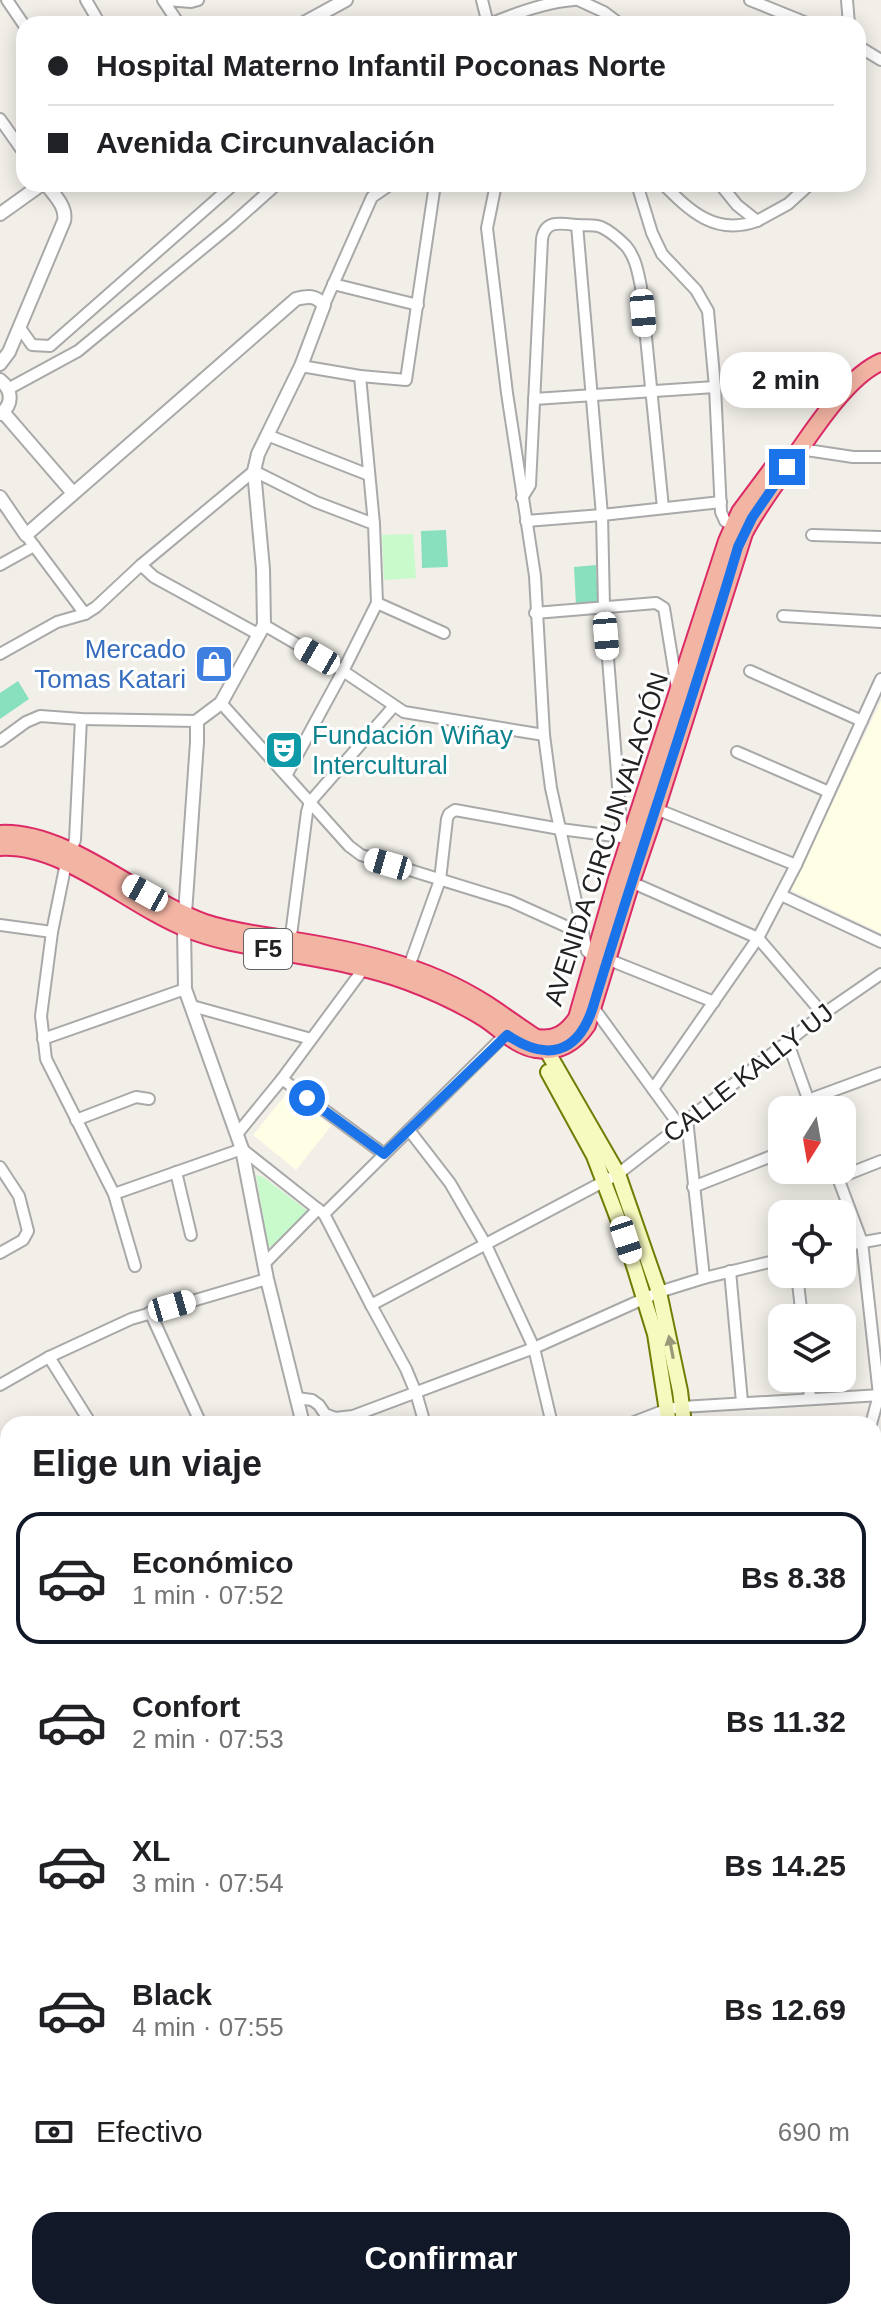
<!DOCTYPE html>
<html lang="es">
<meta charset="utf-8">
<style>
body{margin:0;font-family:Helvetica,sans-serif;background:#f2f2f2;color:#202124;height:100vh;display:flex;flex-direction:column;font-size:30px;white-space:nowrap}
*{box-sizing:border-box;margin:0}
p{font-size:26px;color:#757577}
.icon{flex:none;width:44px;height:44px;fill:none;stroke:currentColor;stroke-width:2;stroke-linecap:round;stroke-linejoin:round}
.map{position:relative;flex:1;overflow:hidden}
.details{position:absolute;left:0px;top:1416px;width:882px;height:904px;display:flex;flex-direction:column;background:#fff;border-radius:24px 24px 0 0;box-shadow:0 4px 20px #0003}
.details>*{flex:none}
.banner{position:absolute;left:16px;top:16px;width:850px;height:176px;border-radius:24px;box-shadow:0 4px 20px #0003;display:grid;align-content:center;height:176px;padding:0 32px;background:#fff}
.needle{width:52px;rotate:191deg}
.fabs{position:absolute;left:768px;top:1096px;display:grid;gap:16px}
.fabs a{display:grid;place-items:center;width:88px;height:88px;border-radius:16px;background:#fff;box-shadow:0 4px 20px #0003;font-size:40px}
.end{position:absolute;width:36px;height:36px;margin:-18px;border:10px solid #1a73e8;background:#fff;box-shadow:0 0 0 4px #fff}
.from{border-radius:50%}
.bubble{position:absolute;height:56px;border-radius:24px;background:#fff;box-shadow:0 4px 20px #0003;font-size:26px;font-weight:800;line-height:56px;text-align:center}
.car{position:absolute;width:24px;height:48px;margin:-24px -12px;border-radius:10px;box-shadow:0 0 6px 2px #0007;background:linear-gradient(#fff 24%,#345 0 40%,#fff 0 76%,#345 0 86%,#fff 0)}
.banner b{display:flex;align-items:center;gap:28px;height:76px;font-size:30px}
.banner b+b{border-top:2px solid #e0e0e0}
.banner i{width:20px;height:20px;background:#202124}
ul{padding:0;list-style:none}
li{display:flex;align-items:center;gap:24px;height:132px;margin:0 16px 12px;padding:0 16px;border:4px solid transparent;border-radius:24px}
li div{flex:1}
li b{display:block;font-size:30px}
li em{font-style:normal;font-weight:800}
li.on{border-color:#111827}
li>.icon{width:72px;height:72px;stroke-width:1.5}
h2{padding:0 32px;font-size:36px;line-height:96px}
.pay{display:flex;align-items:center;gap:20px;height:88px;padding:0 32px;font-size:30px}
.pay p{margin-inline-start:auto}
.cta{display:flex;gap:16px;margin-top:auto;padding:16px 32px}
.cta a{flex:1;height:92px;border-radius:24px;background:#111827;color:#fff;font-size:32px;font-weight:800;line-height:92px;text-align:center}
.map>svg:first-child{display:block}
.education{fill:#ffffe5}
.park{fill:#c8facc}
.pitch{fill:#88e0be}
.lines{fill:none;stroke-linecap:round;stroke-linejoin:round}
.stream{stroke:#aad3df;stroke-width:3}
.minor-casing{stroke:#a9a9a9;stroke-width:14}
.tertiary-casing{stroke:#a9a9a9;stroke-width:16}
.secondary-casing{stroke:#707d05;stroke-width:18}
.trunk-casing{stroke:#dc2a67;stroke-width:20}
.minor{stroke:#fff;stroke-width:10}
.tertiary{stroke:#fff;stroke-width:12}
.secondary{stroke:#f7fabf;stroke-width:14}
.trunk{stroke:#f2b4a3;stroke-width:16}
.oneway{fill:#979978}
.route{stroke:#1a73e8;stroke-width:10}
.labels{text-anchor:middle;stroke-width:6;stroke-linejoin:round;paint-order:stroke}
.shield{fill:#fff;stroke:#646464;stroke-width:2}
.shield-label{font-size:24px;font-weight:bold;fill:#222}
.shop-label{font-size:26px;fill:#366cbe;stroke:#fff;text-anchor:end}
.culture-label{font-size:26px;fill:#0d838f;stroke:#fff;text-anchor:start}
.street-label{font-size:26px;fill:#222;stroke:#fff}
</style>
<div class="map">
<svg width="881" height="2320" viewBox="0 0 881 2320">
<rect width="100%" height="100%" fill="#f2efe9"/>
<!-- education -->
<g class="education">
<path d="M881,701V933L791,890Z"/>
<path d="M288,1092L331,1126L296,1170L253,1135Z"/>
</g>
<!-- park -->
<g class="park">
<path d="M413,534L416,578L384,580L382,535Z"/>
<path d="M256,1175L263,1177L309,1212L274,1247L268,1246Z"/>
</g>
<!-- pitch -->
<g class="pitch">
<path d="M446,530L448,567L422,568L421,531Z"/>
<path d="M596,565L598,603L576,605L574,567Z"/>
<path d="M18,681L29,699L0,719V693Z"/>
<path d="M881,2124V2186H874V2125Z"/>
</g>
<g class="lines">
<!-- stream -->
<path class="stream" d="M879,1625L881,1624"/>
<defs>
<g id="minor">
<path d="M7,0L24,25"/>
<path d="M86,0L100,24"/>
<path d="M163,0L179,24"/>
<path d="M166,0L191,2L198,0"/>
<path d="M482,0L488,24"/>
<path d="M578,0L604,12L620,24"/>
<path d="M750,0L809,24"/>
<path d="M847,0L849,24"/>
<path d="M490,24C516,13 546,2 574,0"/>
<path d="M858,46L881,60"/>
<path d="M0,119L24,153"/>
<path d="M496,184L487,228L507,393L535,576L544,735L551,788L587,951L594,959"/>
<path d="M637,184L652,233L662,254L696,290L708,311L715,387L721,512L725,521L736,528"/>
<path d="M663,184C690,211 715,236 757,221L737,205L720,184"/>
<path d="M757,221L788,204L810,184"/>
<path d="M577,225L602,515L604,607L622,837"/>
<path d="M333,284L418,305"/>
<path d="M324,305L372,197L391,184"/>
<path d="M20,328L32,345L50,346L234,184"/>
<path d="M301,366L360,376L374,524"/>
<path d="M360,376L406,380L435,184"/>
<path d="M8,389L78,351L231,225L277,184"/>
<path d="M534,399L715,387"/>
<path d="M267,435L369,475"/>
<path d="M800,449L853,457H881"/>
<path d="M522,498L530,485L542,239C545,220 560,223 576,225C584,226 593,224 601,227C610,231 619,239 626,246C636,258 638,273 641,287L663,508"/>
<path d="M526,521L602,515L721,502"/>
<path d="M26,535L85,614"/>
<path d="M812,535L881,537"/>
<path d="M0,565L34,546"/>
<path d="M141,565L154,577L258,634"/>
<path d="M377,603L444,633"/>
<path d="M535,613L656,603L664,608L677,688"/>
<path d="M783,616L881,622"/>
<path d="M264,625L343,671L404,712L544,735"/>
<path d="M0,654L57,622L85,614L96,607L141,565L254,471L316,502L374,524L377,603L343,671L287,774"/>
<path d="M750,671L862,721"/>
<path d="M221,703L349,846L361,855L510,901L583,934"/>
<path d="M81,719L75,840L66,863L52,932L41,1016L46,1059L114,1194L135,1266"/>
<path d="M0,741L26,722L40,716L81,719L197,721"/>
<path d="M737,752L829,792"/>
<path d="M656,809L796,865"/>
<path d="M631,882L758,938L823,1014"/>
<path d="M781,895L881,942"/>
<path d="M0,925L52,932"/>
<path d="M290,943L307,812L310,802L394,706"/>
<path d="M607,959L714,1002"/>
<path d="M364,968L282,1079L384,1154"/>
<path d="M407,972L440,880L447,819L449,814L455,810L560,829L622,837L628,840"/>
<path d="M192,1006L311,1039"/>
<path d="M593,1007L679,1125"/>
<path d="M43,1039L185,989"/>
<path d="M788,1043L812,1110"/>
<path d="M653,1089L758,938L796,865L881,679"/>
<path d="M808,1100L881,1073"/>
<path d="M687,1119L704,1278"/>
<path d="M76,1120L136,1097L149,1099"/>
<path d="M409,1130L450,1183L486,1245L534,1348L552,1424"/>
<path d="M237,1134L282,1079"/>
<path d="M0,1167L19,1196L28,1231L23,1240L0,1253"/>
<path d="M835,1170L862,1242L879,1395L871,1424"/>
<path d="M176,1172L191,1235"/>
<path d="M838,1178L881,1161"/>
<path d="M693,1187L782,1152"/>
<path d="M114,1194L242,1149L324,1214L371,1305L406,1369L416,1393L425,1424"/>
<path d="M324,1214L510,1030"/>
<path d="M842,1246L881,1239"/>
<path d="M264,1264L318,1209"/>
<path d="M730,1271L742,1402"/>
<path d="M797,1274L802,1318"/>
<path d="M371,1305L618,1174L823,1014L881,974"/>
<path d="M150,1312L201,1424"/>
<path d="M49,1357L91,1424"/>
<path d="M808,1378L810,1398"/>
<path d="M0,1385L49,1357L131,1319L267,1279"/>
<path d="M297,1398L312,1400L319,1405L325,1414L335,1418L353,1416L534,1348L659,1292L704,1278L782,1259"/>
<path d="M629,1424L668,1409L682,1407L881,1395"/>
<path d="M0,1489L8,1502"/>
<path d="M0,1554L8,1551"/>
<path d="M874,1565L881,1563"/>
<path d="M0,1645L8,1647"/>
<path d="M874,1647L881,1645"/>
<path d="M874,1721L881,1718"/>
<path d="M0,1747L8,1749"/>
<path d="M0,1840L8,1857"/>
<path d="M879,1843L881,1858"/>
<path d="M874,1999L881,1998"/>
<path d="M874,2235H881"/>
<path d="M190,2312L196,2320"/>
<path d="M417,2312L420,2320"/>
<path d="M676,2312L678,2320"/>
<path d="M219,2320L228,2312"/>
<path d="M493,2320L505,2312"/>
<path d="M600,2320L617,2312"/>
<path d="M845,2320L881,2314"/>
</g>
<g id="tertiary">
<path d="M302,24L346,0"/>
<path d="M0,214L42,184"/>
<path d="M0,364L9,352L64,221C67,207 55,196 46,184"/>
<path d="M0,380C13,390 13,405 0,414"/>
<path d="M3,412L73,493"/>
<path d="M0,497L26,535L296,299C308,296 315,295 324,305L301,366L258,454L254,471L263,569L264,625L221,703L197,721V742L184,928L185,989L242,1149L267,1279L303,1424"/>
</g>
<g id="secondary">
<path d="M546,1041L547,1051L618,1174L659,1292L680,1391L684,1424"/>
<path d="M548,1072L594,1156L626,1240L655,1334L669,1424"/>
<path d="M793,2312L794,2320"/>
<path d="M806,2312V2320"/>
</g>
<g id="trunk">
<path d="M0,834C67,830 142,901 205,923C232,932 261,935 289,940C321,945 354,951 385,960C420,970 455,984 486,1004C503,1015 519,1027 536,1038C555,1041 567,1033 577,1018L617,879L727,541L740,512L778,461"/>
<path d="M0,847C64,843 129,906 188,929C220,942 254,946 288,953C328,960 369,967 407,981C434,991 460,1003 484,1018C501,1029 516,1046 536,1049C558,1053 575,1043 587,1025L631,882L656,809L744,533C758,506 777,482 795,456C815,428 848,376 881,362"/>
</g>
</defs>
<!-- minor casing -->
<use href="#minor" class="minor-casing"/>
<!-- tertiary casing -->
<use href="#tertiary" class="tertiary-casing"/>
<!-- secondary casing -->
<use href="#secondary" class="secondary-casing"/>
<!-- trunk casing -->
<use href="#trunk" class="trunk-casing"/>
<!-- minor -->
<use href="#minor" class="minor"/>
<!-- tertiary -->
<use href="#tertiary" class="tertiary"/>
<!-- secondary -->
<use href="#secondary" class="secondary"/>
<!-- trunk -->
<use href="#trunk" class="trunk"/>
</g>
<!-- one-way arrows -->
<defs><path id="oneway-solid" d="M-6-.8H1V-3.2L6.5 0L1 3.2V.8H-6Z" transform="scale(2)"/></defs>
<use class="oneway" href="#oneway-solid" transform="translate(671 1347) rotate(-101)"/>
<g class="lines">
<!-- route -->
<path class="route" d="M307,1098L384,1154L507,1035C547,1062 578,1054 593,1007C639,853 693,701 738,547L752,518L787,467"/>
</g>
<!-- icons -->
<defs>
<symbol id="shop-square" viewBox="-11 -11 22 22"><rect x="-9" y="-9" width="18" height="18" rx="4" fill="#3f7fe0" stroke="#fff"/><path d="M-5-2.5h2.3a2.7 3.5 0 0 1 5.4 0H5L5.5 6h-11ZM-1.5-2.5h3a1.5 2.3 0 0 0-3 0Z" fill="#fff"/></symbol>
<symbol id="theatre-square" viewBox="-11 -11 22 22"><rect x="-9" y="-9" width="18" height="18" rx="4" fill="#0f9aa8" stroke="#fff"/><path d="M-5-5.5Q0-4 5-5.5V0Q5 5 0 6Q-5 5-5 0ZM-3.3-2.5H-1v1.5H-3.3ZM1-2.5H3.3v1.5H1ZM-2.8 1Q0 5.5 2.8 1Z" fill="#fff"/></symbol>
</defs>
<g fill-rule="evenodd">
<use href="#shop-square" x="192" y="642" width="44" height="44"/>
<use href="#theatre-square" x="262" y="728" width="44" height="44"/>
</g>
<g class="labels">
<!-- shield labels -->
<rect class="shield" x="244" y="929" width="48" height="40" rx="6"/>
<g class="shield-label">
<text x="268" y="957">F5</text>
</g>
<!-- shop labels -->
<g class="shop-label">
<text x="186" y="658">Mercado<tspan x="186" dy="30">Tomas Katari</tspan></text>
</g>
<!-- culture labels -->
<g class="culture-label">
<text x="312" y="744">Fundación Wiñay<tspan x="312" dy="30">Intercultural</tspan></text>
</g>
<!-- street labels -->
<g class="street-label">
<text transform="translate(606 839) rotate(-72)" y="9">AVENIDA CIRCUNVALACIÓN</text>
<text transform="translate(748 1073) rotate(-38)" y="9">CALLE KALLY UJ</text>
</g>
</g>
</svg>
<div class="fabs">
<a><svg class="needle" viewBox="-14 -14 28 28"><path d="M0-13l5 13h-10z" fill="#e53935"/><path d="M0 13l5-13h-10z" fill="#757577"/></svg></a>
<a><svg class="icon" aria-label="locate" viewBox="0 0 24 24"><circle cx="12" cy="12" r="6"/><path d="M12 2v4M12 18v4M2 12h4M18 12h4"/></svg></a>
<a><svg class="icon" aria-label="layers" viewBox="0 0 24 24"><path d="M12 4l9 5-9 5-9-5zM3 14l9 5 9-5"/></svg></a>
</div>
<i class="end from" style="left:307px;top:1098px"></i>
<i class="end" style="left:787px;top:467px"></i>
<div class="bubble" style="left:720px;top:352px;width:132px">2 min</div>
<i class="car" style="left:643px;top:313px;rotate:175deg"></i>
<i class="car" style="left:606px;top:636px;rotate:175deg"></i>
<i class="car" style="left:317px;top:656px;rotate:300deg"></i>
<i class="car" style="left:388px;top:864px;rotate:286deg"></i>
<i class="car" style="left:145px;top:893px;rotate:299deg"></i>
<i class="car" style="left:626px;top:1240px;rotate:162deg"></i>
<i class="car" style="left:172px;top:1306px;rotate:74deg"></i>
<div class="banner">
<b><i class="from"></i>Hospital Materno Infantil Poconas Norte</b>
<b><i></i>Avenida Circunvalación</b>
</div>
<section class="details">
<h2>Elige un viaje</h2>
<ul>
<li class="on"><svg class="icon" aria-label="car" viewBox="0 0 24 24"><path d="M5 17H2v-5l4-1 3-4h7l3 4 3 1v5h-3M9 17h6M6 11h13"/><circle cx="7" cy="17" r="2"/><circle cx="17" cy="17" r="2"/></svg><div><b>Económico</b><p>1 min · 07:52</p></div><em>Bs 8.38</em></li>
<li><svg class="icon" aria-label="car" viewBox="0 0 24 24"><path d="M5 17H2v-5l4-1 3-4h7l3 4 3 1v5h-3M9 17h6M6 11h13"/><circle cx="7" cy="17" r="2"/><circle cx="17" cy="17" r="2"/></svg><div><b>Confort</b><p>2 min · 07:53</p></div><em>Bs 11.32</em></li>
<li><svg class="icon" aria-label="car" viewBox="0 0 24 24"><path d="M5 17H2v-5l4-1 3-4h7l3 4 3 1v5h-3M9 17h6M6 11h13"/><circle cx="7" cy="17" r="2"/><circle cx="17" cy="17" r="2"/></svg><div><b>XL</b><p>3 min · 07:54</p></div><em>Bs 14.25</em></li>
<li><svg class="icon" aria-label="car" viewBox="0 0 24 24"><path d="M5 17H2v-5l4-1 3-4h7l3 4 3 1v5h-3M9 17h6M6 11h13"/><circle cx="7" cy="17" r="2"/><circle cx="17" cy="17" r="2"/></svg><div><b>Black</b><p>4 min · 07:55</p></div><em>Bs 12.69</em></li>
</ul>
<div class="pay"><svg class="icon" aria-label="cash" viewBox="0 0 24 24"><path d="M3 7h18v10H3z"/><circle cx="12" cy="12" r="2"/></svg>Efectivo<p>690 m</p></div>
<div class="cta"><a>Confirmar</a></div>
</section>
</div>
